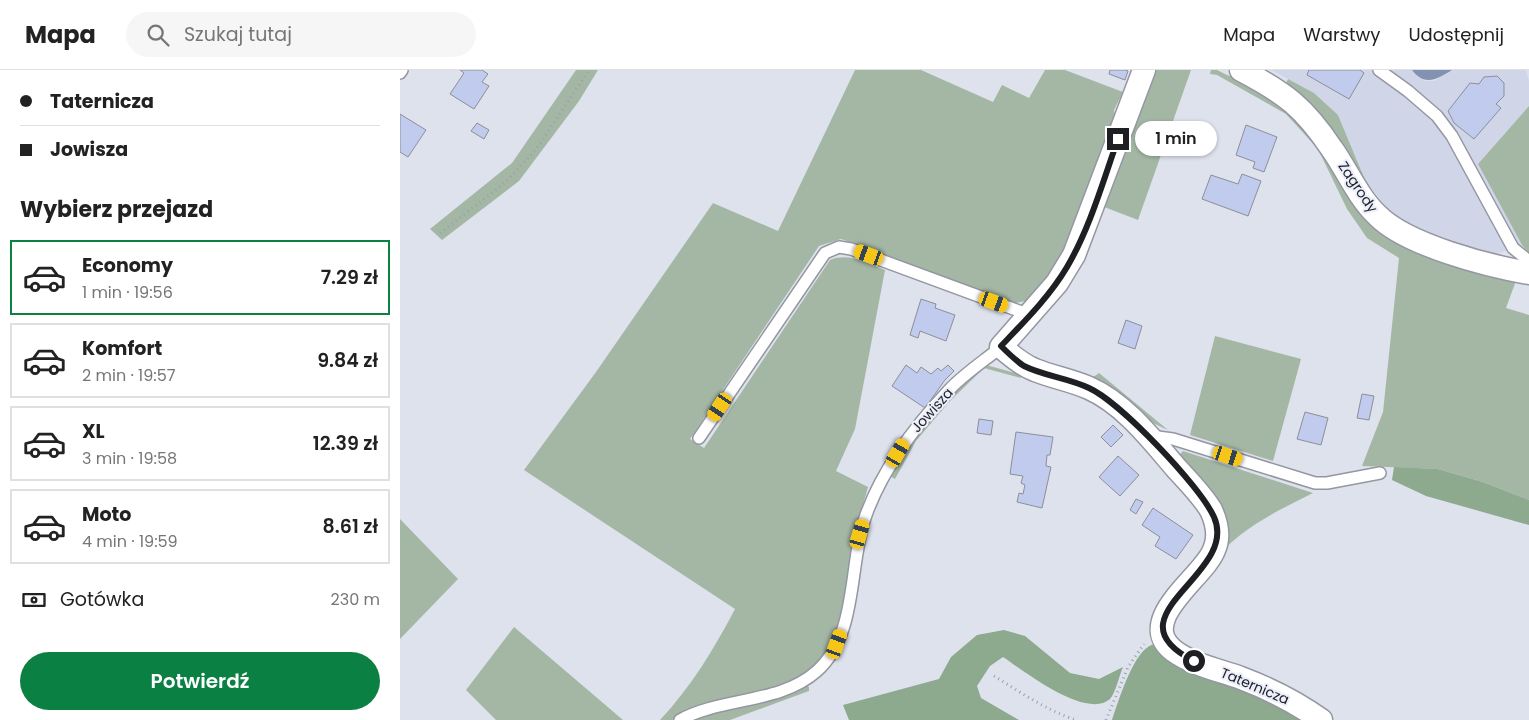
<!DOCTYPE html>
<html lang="pl">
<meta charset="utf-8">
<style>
body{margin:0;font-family:Poppins,sans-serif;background:#f6f6f6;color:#222;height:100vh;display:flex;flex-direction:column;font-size:19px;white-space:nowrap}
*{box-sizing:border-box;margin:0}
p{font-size:16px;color:#767676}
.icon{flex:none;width:28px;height:28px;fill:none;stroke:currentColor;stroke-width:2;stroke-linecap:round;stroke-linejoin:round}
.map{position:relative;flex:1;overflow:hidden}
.sheet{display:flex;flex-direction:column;background:#fff;width:400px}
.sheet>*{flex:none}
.hud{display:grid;align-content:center;height:110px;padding:0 20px;background:#fff}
.end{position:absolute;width:22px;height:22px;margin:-11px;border:6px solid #1d1f23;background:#fff;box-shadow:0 0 0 2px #fff}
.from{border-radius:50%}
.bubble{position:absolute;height:35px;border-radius:18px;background:#fff;box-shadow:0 1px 4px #0004;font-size:16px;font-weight:600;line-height:35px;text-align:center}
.car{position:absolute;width:15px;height:30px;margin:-15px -8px;border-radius:6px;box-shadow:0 0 4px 1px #0007;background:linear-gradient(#f5c518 24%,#345 0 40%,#f5c518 0 76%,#345 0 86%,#f5c518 0)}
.hud b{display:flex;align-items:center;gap:18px;height:48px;font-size:19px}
.hud b+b{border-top:1px solid #e0e0e0}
.hud i{width:12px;height:12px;background:#222}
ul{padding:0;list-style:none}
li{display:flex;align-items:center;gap:15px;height:75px;margin:0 10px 8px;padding:0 10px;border:2px solid #e0e0e0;border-radius:0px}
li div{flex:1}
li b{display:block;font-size:19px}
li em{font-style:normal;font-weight:600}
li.on{border-color:#0b8043}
li>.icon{width:45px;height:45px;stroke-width:1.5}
h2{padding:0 20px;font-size:22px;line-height:60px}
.pay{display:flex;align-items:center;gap:12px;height:55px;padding:0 20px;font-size:19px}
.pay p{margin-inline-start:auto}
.primary-button{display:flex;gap:10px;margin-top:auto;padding:10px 20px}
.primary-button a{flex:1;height:58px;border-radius:30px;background:#0b8043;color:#fff;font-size:20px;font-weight:600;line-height:58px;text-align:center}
header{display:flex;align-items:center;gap:30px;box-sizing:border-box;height:70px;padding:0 25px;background:#fff;border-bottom:1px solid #e0e0e0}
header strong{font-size:24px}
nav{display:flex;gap:28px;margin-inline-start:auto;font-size:18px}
.search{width:350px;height:45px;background:#f6f6f6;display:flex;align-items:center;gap:12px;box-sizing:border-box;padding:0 18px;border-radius:28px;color:#767676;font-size:19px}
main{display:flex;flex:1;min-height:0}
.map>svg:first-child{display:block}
.built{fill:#d0d6e8}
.green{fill:#a4b7a5}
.forest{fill:#8da98e}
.water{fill:#8292b1}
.building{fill:#c0cbee;stroke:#8c8f99}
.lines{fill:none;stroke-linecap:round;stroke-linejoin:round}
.lane-casing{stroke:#9497a2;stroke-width:14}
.street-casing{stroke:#9497a2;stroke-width:25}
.path{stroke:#9ca0a8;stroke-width:3;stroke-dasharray:1 4;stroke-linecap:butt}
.lane{stroke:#fff;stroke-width:11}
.street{stroke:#fff;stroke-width:22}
.route{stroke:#1d1f23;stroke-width:6}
.labels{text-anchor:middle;stroke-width:4;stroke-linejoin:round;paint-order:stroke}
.street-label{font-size:14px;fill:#1d1f23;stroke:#eceffb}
</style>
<header>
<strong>Mapa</strong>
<div class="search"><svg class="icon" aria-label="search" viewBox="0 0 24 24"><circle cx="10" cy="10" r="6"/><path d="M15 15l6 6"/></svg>Szukaj tutaj</div>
<nav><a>Mapa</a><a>Warstwy</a><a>Udostępnij</a></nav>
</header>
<main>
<section class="sheet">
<div class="hud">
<b><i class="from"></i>Taternicza</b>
<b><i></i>Jowisza</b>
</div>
<h2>Wybierz przejazd</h2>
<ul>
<li class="on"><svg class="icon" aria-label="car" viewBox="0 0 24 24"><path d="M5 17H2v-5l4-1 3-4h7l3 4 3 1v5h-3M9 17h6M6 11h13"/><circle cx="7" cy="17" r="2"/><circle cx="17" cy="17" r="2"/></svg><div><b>Economy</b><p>1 min · 19:56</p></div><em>7.29 zł</em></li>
<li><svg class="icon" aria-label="car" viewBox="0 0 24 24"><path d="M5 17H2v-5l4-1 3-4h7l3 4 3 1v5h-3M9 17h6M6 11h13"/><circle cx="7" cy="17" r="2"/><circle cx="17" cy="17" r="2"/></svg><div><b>Komfort</b><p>2 min · 19:57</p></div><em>9.84 zł</em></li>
<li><svg class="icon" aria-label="car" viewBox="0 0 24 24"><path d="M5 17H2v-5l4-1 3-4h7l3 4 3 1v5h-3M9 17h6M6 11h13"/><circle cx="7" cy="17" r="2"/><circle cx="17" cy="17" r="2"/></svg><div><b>XL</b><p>3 min · 19:58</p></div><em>12.39 zł</em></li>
<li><svg class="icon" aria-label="car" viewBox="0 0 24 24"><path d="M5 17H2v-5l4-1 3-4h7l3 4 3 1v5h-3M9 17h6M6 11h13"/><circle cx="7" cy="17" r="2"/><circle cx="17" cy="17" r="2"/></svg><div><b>Moto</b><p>4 min · 19:59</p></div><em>8.61 zł</em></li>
</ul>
<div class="pay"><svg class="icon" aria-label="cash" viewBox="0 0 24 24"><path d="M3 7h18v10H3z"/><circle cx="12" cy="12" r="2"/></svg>Gotówka<p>230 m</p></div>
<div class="primary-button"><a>Potwierdź</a></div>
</section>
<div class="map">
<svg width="1129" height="650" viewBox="0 0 1129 650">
<rect width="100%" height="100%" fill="#dee2ed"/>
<!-- built -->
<path class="built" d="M871,0H1012L1025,11H1034L1052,0H1126L1129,11V36L1078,94L1122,175L1094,185L1033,169L995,148L965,110L938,45L914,23Z"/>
<!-- green -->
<g class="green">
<path d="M176,0H198L179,31L119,111L42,170L30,159L112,93Z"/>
<path d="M455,0H521L593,32L602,15L629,28L645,0H665L723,22L714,40L716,54L674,172L630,230L616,233L441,169L419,176L290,369L304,378L430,190C448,182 468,194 485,200L455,359L436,401L468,417L454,467L440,554L428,579L412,599L399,607L363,621L303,635L272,650H260C291,617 314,579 335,539L124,400L196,302L313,133L378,161Z"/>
<path d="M749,0H791L738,150L699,135Z"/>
<path d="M811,0H817L829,6L844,7L884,31L961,136L1117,208L1106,238L1129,245V430L1083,412L1038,399L962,396L983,342L999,188L967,168L947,139L918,79L886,44L817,5L810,4Z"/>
<path d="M888,9L914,23L938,45L965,110L942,79L885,16Z"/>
<path d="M1129,36V183L1122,175L1078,94Z"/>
<path d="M815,266L901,289L873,391L790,365Z"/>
<path d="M586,295L619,304L621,308L584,298L549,332L516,371L495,409L490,406C516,365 546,331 580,297Z"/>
<path d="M699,303L768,360L755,354L688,311Z"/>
<path d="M783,381L913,423C875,442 841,458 813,491L822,473L777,388Z"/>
<path d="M0,449L58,509L0,569Z"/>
<path d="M114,557L223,650H96L66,620Z"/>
<path d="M406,615L409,617V621L330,650H291Z"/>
</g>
<!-- forest -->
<g class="forest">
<path d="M994,397L1038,399L1083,412L1129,430V455L1026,426L992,410Z"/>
<path d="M604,560L625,566L670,603L699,609L723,597C719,606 716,622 710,629C686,650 624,601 603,587L590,596L577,616L581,628L619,650H449L443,635L539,609L551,587L577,565Z"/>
<path d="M759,574L913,650H712C718,632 732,587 748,577C752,574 755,574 759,574Z"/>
</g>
<!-- water -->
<path class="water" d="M1012,0H1052C1037,9 1025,17 1012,0Z"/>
<!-- building -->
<g class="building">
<path d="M60,0H82L88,4L82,12L89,16L74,39L50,24L64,3Z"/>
<path d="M710,0H725L728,1L725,10L709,4Z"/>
<path d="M909,0H960L964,3L949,29L907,5Z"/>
<path d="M1097,6L1104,13V26L1096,34L1101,38L1074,69L1054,53L1048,41L1070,13L1079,14L1084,7Z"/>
<path d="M0,44L26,60L8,87L0,82Z"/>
<path d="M77,53L89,60L84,69L71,61Z"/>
<path d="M846,55L877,67L864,102L853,98L855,92L836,85Z"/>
<path d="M842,104L861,111L848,146L802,129L811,105L838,114Z"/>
<path d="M521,229L536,234L535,238L555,245L546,271L520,261L518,268L510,265Z"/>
<path d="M726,250L742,256L735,279L718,273Z"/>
<path d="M506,295L517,303L521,297L531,304L538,298L541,301L548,295L554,301L545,310L525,338L492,316Z"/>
<path d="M962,324L974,326L969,350L957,348Z"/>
<path d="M905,342L928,348L921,375L897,369Z"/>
<path d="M579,349L593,351L591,365L577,363Z"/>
<path d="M713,355L723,365L711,377L701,367Z"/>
<path d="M616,362L653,367L650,385H647L646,396L651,397L642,438L617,432L619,423L623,424L625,415L621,413L623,406L610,404Z"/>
<path d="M718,386L739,405L720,426L699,407Z"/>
<path d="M736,429L743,432L736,444L730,440Z"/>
<path d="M753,438L793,465L776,489L755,476L760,467L742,455Z"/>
</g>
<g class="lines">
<defs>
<g id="lane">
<path d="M979,0L1008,21L1037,46L1052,66L1113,178L1129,191"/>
<path d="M0,3L2,0"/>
<path d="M750,366L773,369L915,413H927L980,403"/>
<path d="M299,368L425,183L439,177L451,179L630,245"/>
<path d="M280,650C322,627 380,634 417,601C459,563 448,494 466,445C483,398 515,356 549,320C564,304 584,291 601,277"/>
</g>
<g id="street">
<path d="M744,0L674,185L657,213L601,277C612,286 622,295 635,300C652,307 671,310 689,318C725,334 752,370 777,399C789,412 802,425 811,440C817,453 820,467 814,480C804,507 734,550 774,581C793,595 819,600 841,608C870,619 896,632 921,650"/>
<path d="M841,0C885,23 904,37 932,79C947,100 958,127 977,145C1006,175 1088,196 1129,203"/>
</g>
</defs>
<!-- lane casing -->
<use href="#lane" class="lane-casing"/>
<!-- street casing -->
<use href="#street" class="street-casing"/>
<!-- path -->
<g class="path">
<path d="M40,163L105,113L137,78L189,0"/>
<path d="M594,606C620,622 646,640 676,650"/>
<path d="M706,650L728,597L744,574"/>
</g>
<!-- lane -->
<use href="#lane" class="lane"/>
<!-- street -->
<use href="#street" class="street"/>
</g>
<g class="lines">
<!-- route -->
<path class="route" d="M718,69C703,111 690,158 667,197C650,226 624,252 601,276C608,283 616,291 624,296C644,306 668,308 689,318C720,332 800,416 814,447C840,505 704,546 794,591"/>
</g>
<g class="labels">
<!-- street labels -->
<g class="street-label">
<text transform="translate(958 117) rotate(56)" y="5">Zagrody</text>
<text transform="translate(532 340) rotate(-48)" y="5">Jowisza</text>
<text transform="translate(855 616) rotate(23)" y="5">Taternicza</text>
</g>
</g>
</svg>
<i class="end from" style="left:794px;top:591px"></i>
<i class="end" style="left:718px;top:69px"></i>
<div class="bubble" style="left:735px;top:51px;width:82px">1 min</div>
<i class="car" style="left:469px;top:185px;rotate:290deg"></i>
<i class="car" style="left:594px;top:232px;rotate:110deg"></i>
<i class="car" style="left:320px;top:337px;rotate:214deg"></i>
<i class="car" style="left:498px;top:383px;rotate:30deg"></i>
<i class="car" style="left:828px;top:386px;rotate:108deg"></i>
<i class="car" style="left:460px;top:464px;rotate:16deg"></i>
<i class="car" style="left:437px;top:574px;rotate:20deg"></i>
</div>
</main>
